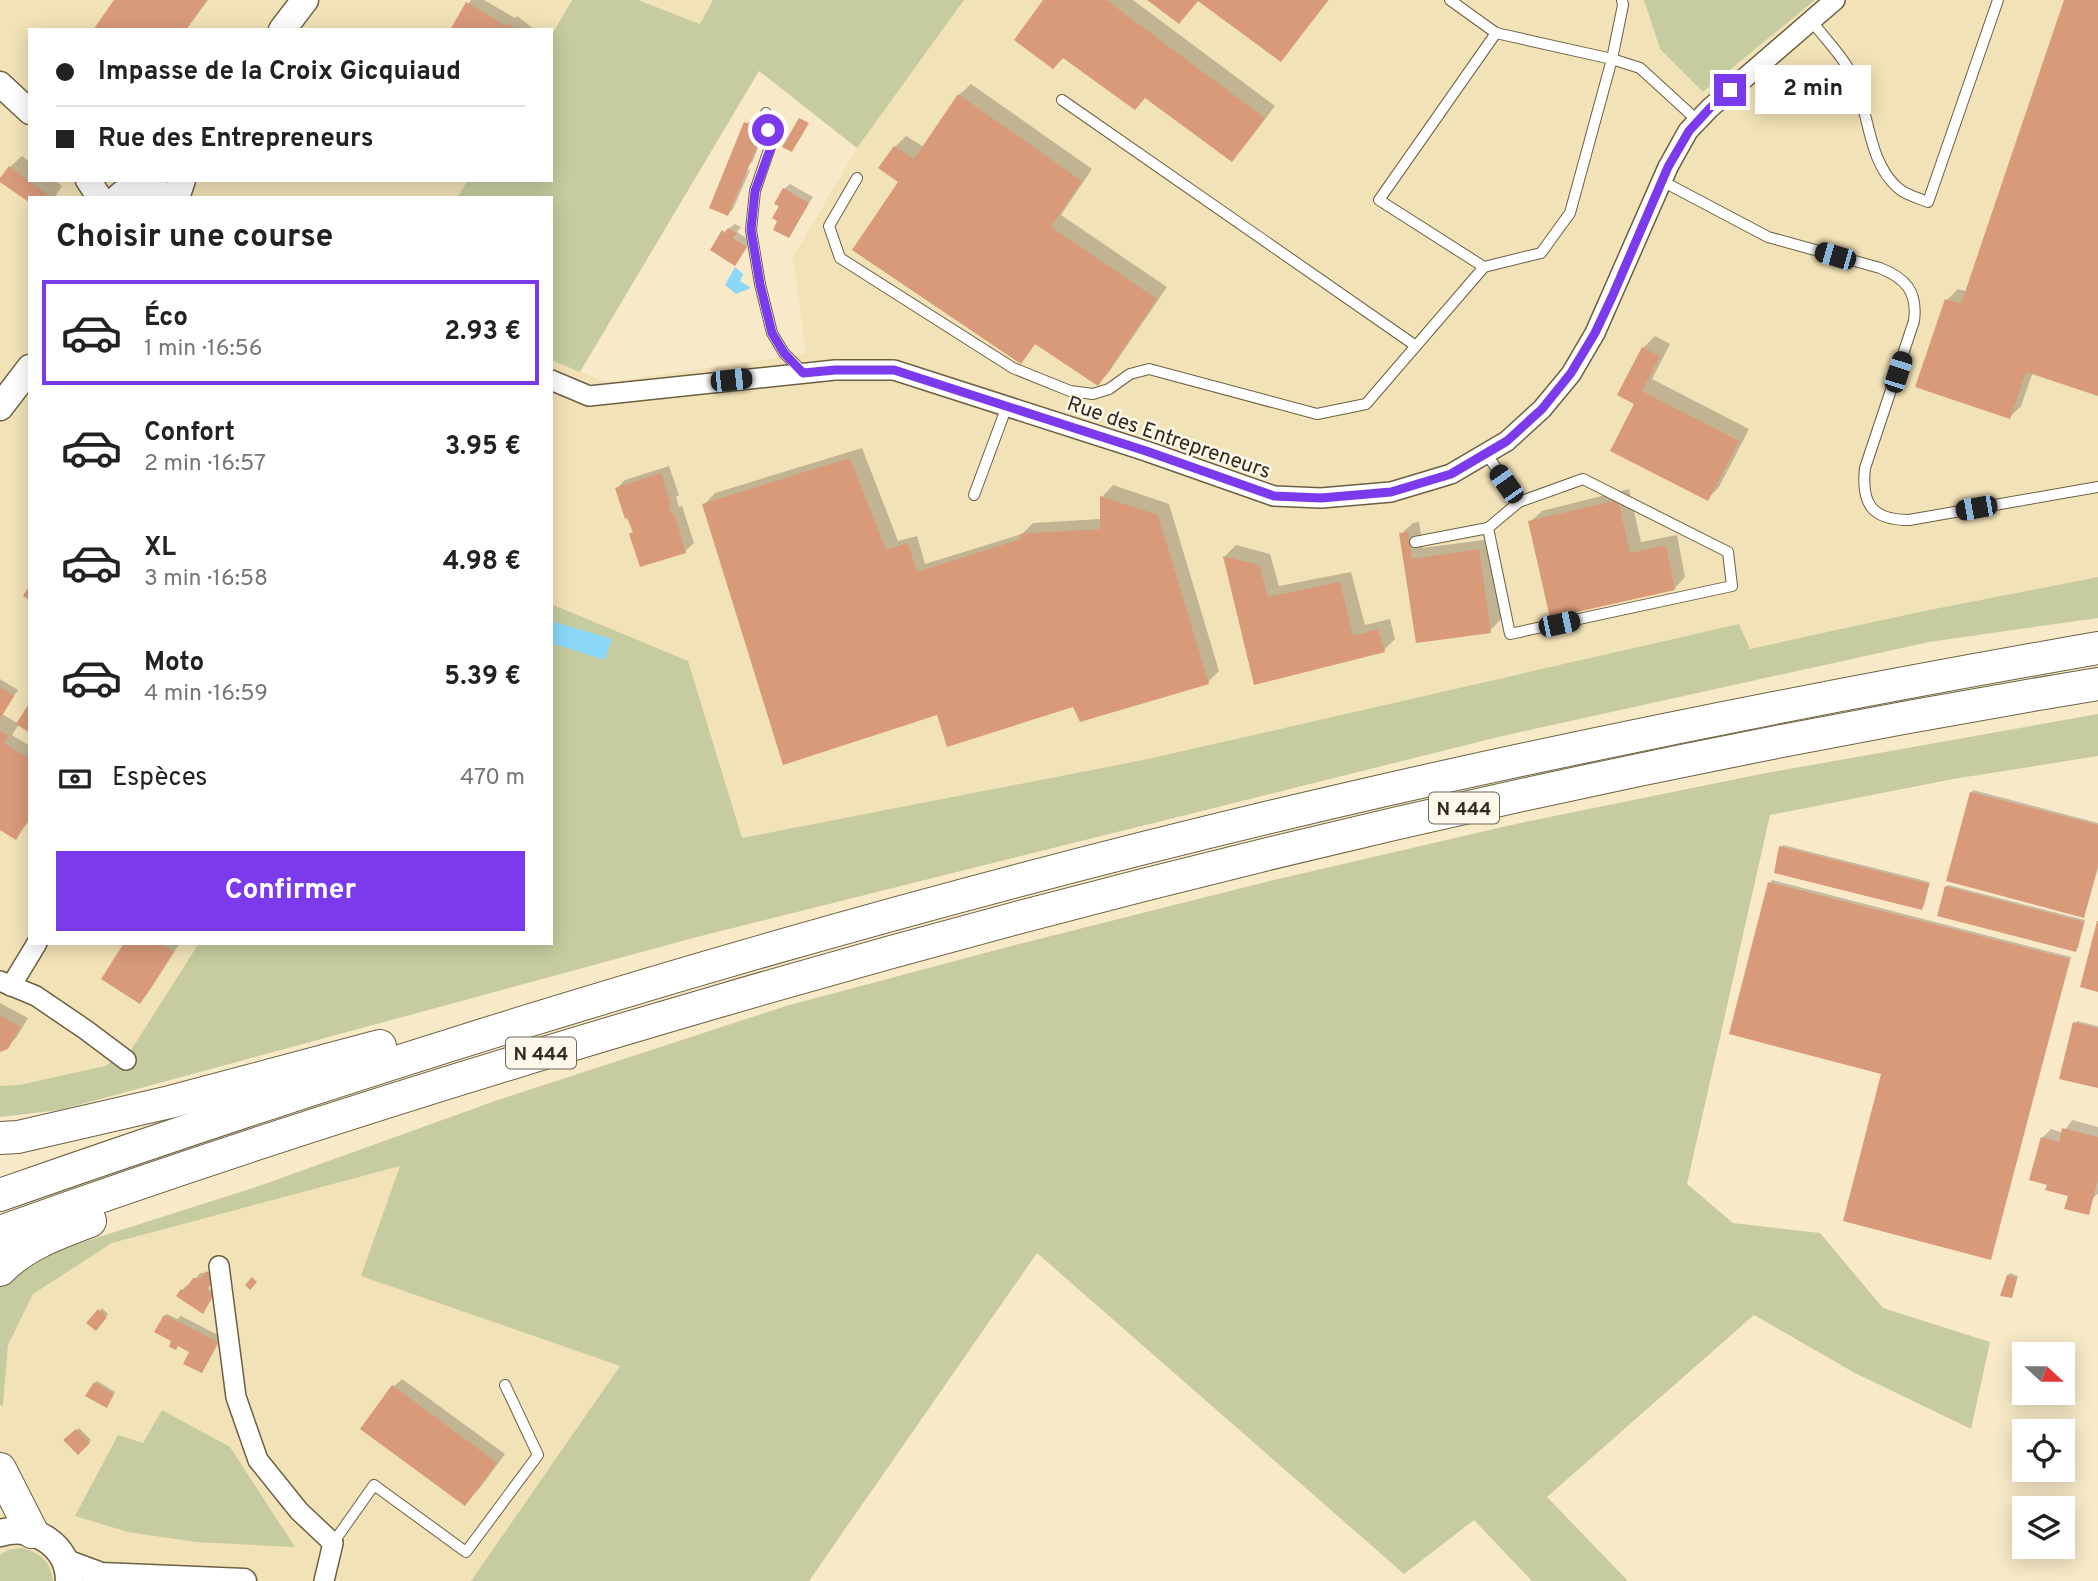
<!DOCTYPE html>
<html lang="fr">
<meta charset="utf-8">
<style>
body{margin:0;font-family:Overpass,sans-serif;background:#f2f2f2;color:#222;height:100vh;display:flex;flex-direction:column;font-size:26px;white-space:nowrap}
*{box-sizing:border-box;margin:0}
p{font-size:23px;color:#767676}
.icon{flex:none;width:38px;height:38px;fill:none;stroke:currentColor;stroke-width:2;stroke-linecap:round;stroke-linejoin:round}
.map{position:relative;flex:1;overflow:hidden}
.drawer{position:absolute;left:28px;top:196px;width:525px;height:749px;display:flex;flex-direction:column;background:#fff;border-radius:0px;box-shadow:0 4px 18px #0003}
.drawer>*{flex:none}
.top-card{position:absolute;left:28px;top:28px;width:525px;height:154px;border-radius:0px;box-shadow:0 4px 18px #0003;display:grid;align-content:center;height:154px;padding:0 28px;background:#fff}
.needle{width:46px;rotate:111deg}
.fabs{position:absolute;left:2012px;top:1342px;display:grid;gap:14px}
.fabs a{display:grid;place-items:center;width:63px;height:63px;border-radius:0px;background:#fff;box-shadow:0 4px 18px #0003;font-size:35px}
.end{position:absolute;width:32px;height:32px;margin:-16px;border:9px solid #7c3aed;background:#fff;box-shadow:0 0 0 4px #fff}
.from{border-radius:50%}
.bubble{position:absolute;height:49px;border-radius:0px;background:#fff;box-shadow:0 4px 18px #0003;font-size:23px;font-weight:700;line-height:49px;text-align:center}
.car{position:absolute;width:21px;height:42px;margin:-21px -10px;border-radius:9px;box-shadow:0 0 5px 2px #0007;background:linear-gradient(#222 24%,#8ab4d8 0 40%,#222 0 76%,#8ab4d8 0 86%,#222 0)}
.top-card b{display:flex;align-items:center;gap:24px;height:66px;font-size:26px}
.top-card b+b{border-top:2px solid #e0e0e0}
.top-card i{width:18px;height:18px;background:#222}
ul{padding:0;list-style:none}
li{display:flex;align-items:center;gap:21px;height:105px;margin:0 14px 10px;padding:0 14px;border:4px solid transparent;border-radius:0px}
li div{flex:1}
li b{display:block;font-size:26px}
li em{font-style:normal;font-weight:700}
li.active{border-color:#7c3aed}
li>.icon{width:63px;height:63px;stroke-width:1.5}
h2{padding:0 28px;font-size:32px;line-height:84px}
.pay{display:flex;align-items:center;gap:18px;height:77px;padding:0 28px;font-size:26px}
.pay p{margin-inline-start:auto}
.cta{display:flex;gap:14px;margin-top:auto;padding:14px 28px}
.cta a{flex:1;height:80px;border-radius:0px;background:#7c3aed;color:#fff;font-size:28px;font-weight:700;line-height:80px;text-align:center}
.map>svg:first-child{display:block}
.built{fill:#f2e2b8}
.green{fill:#c6cc9f}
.water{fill:#8ad7f7}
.shadow{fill:#0003}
.building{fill:#d99a7a}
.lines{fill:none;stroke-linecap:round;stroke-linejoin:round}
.service-casing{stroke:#6c6042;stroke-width:12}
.minor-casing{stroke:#6c6042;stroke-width:22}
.tertiary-casing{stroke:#6c6042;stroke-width:27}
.secondary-casing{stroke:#6c6042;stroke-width:29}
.trunk-casing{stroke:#6c6042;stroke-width:34}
.service{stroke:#fff;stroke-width:10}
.minor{stroke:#fff;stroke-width:19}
.tertiary{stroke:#fff;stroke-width:24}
.secondary{stroke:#fff;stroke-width:26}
.trunk{stroke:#fff;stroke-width:32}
.route{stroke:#7c3aed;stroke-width:9}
.labels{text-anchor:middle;stroke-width:5;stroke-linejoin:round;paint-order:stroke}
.shield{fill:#fdf8ea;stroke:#6e685b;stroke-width:2}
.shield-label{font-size:19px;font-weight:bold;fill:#302b1e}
.street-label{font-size:21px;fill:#302b1e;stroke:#fdf8ea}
</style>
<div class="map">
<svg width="2098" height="1581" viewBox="0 0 2098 1581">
<rect width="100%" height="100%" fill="#f8eac8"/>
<!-- built -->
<g class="built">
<path d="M0,0H572L551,36V30H30V180H468L457,198H30V943H199L131,1050L105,1066L19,1085L0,1086Z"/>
<path d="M638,0H713L700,24Z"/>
<path d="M964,0H1644L1660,49L1703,92L1815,0H2098V577L1919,612L1749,649L1739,624L1148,759L741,838L688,661L551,604V360L607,382L806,354L793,257L857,148Z"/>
<path d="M401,1165L362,1276L620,1366L471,1581H0V1406L3,1405L8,1345L33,1294L112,1243Z"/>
</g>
<!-- green -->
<g class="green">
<path d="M572,0H638L700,24L713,0H964L857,148L759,71L580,372L551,360V198H457L468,180H551V36Z"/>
<path d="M1644,0H1815L1703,92L1660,49Z"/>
<path d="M2098,577V618L1929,642L1498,737L697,937L60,1110L0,1117V1086L19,1085L105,1066L131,1050L199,943H551V604L688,661L742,838L1148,759L1739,624L1750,649L1919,612Z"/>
<path d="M2098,714V756L1953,779L1770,815L1687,1184L1733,1223L1820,1233L1883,1308L1990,1342L1971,1429L1853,1372L1754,1315L1547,1497L1628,1581H1532L1474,1520L1404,1574L1037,1253L809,1581H471L620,1366L361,1276L400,1166L112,1243L33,1294L8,1345L3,1405L0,1406V1254L74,1245L262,1185L495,1101L786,1006L1015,945L1274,880L1511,825L1761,774Z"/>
<path d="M162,1410L230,1447L295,1547L196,1542L128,1532L75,1516L118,1435L143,1443Z"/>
<path d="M21,1548C40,1552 50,1561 53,1581H0V1555L8,1550Z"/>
</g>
<!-- water -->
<g class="water">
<path d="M735,267L743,274L740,281L751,288L736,294L725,285Z"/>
<path d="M551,621L612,639L605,660L551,643Z"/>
</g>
<!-- shadow -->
<g class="shadow">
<path d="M116,0H208L186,30H95Z"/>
<path d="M471,0H484L515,18L517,16L534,29L452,30Z"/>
<path d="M1046,0H1133L1275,106L1243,148L1232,159Z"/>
<path d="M1199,0H1329L1294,44Z"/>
<path d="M2066,0H2098V395L2033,372L2021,406L2010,417L1947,300L1958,289L1968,292Z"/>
<path d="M971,84L1092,169L1061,215L1167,287L1109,372L1098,384L1041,337L1021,362L901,182L895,147L906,136L924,147L959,95Z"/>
<path d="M748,121L765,128L753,161L748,166V171L751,168L733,209L728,214Z"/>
<path d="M22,156L30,162V180H54L62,186L54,198H30L10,167Z"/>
<path d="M790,184L813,197L788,236L781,205L784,189Z"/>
<path d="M735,224L741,227L737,232L751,241L735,264L724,232Z"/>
<path d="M1655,336L1670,344L1652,379L1749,429L1719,487L1707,499L1637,404L1643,348Z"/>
<path d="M862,448L898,541L917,536L925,564L1022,534L1033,523L1101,519L1102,497L1113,485L1169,504L1219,671L1208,682L1074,705L938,713L704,505L715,493Z"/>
<path d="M669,466L679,495L676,497L679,507L682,506L694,543L685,551L617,488L625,480Z"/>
<path d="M1629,489L1641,542L1677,535L1685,577L1674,589L1530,522L1542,511Z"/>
<path d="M1419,522L1423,548L1490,539L1501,619L1490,631L1417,641L1401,534L1413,523Z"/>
<path d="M1236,545L1270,554L1279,586L1351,572L1365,625L1390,619L1395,639L1384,650L1256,682L1225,556Z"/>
<path d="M0,679L18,690L2,714L19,724L12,735L30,746V820L15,838L0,828Z"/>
<path d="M1973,790L2098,823V868L2084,916L1971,793Z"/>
<path d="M1783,845L1930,882L1924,906L1922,908L1781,847Z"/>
<path d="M1772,880L2071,957L1990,1258L1770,883Z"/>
<path d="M1948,885L2085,920L2078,948L2076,950L1946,887Z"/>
<path d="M126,943H180L148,993L140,1002Z"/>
<path d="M0,1003L28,1018L16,1038L7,1047L0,1050Z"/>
<path d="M2077,1021L2098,1026V1087L2075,1023Z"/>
<path d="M2072,1120L2098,1127V1194L2093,1198L2088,1213L2070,1194L2042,1138L2051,1129L2063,1133Z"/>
<path d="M212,1267V1283L208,1288L215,1292L205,1310L182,1290L187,1285L190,1286L200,1273H207Z"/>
<path d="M2010,1273L2018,1276L2012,1297L2006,1277Z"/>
<path d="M102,1308L108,1314L96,1328L89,1323Z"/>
<path d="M167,1314L177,1319L181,1316L222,1337L204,1369L193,1352L174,1340L165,1316Z"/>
<path d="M402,1379L505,1454L479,1489L465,1503L393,1387Z"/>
<path d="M97,1381L115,1392L108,1404L95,1383Z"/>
<path d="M79,1428L91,1440L78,1453L66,1440Z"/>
</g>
<!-- building -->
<g class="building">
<path d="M114,0H207L185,30H93Z"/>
<path d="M1043,0H1106L1265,118L1232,162L1145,98L1135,110L1063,58L1053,69L1014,40Z"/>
<path d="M1147,0H1328L1281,62L1198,1L1179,24Z"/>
<path d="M2064,0H2098V396L2026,372L2010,419L1915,387L1945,299L1961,304Z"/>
<path d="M466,2L506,26L508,23L518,30H450Z"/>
<path d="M958,94L1082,181L1051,227L1157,299L1098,386L1035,344L1021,364L852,250L898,182L878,168L894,146L914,159Z"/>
<path d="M799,118L809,123L792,152L782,147Z"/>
<path d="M744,122L764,130L728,216L709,208Z"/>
<path d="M9,166L52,198H30V203L0,182V178Z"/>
<path d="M783,188L809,203L789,238L773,230L777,221L772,218L779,206L774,204Z"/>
<path d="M728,228L737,233L733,238L747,247L735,266L710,250L722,230L725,233Z"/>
<path d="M1642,347L1660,356L1642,391L1739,441L1708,501L1610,451L1634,404L1617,395Z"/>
<path d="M850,458L886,550L908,543L917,572L1021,539L1020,534L1100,529V496L1158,515L1209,684L1080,722L1073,707L947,747L937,715L783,765L702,504Z"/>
<path d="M661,473L671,505L668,506L671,514L674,513L686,553L640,567L629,534L633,532L627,518L625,519L615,488Z"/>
<path d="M1618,500L1630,553L1666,545L1675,590L1550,618L1528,521Z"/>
<path d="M1408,532L1412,559L1479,549L1491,633L1416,643L1399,533Z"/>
<path d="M1223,556L1259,565L1268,597L1340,582L1353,636L1378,629L1385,652L1254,685Z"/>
<path d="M30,585V600L23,596Z"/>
<path d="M0,687L14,696L0,719Z"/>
<path d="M30,702V733L16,724Z"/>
<path d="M0,731L9,736L4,743L30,759V817L16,840L0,830Z"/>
<path d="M1970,792L2098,825V866L2084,918L1946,881Z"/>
<path d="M1779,846L1929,884L1922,910L1774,873Z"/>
<path d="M1768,882L2070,959L1991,1260L1843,1221L1881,1074L1729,1034Z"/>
<path d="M1945,886L2084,922L2076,952L1937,916Z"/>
<path d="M2097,921H2098V992L2080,987Z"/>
<path d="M124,943H160L174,952L140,1004L101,979Z"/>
<path d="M0,1015L20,1027L8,1049L0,1052Z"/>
<path d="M2073,1022L2098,1028V1088L2059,1079Z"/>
<path d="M2062,1128L2098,1137V1179L2089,1215L2064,1209L2068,1196L2045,1190L2047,1185L2029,1180L2041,1137L2059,1142Z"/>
<path d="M206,1271L214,1277L207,1291L214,1294L203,1314L176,1296L181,1289L184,1291L193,1278H201Z"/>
<path d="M2007,1275L2017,1278L2012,1298L2000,1296Z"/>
<path d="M252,1277L257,1282L250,1290L245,1285Z"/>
<path d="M98,1309L107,1317L96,1331L86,1323Z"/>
<path d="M164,1315L218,1342L202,1373L183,1364L189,1352L178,1346L176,1350L169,1347L171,1341L154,1332Z"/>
<path d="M94,1382L114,1394L107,1408L85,1396Z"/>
<path d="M392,1385L497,1463L465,1506L360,1429Z"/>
<path d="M76,1429L90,1443L78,1455L63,1440Z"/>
</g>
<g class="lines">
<defs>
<g id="service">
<path d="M1450,0L1496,33"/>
<path d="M1811,20C1824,38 1841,54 1851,73C1870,109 1866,160 1898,188C1906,195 1918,198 1928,202L1998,0"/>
<path d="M1062,100L1416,346"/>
<path d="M766,113L770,147L755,191L751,230L760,284L772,333L784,353L803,372"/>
<path d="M857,178L829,226L840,258L1013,368L1070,391L1093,394L1109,389L1130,374L1149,369L1317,414L1366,404L1484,267L1541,253L1570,213L1612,59L1640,68L1698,121"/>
<path d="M1662,181L1768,237L1880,268C1905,278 1918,291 1914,321L1865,468C1861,504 1872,520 1909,520L2098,487"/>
<path d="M1484,267L1379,200L1496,33L1612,59L1623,5L1622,0"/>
<path d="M1486,453L1519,502L1583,479L1728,552L1732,586L1510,634L1488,528L1519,502"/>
<path d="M974,495L1007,406"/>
<path d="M1415,542L1488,528"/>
<path d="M333,1543L374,1485L466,1552L538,1455L505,1385"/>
</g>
<g id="minor">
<path d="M551,380L589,396L835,370H894L1146,451L1274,496L1321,498L1391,492L1451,474L1507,441L1542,409L1571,374L1595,333L1668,167L1688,131L1710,108L1835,0"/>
<path d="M0,981L36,996L86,1030L126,1060"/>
<path d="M11,986L37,943"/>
<path d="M219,1266L236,1397L258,1460L299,1511L333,1543L324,1581"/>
</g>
<g id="tertiary">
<path d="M0,84L30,112"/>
<path d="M88,180L100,198"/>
<path d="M66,1562L101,1575L244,1581"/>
</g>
<g id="secondary">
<path d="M282,30L305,0"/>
<path d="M118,198C132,184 151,183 165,198"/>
<path d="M176,198L182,180"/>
<path d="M0,407L30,368"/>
<path d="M0,1533C33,1523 69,1545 69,1581"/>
</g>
<g id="trunk">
<path d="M0,1138L18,1137L170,1102L380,1046"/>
<path d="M0,1195C453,1036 914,898 1381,791C1619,737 1858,690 2098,648"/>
<path d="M0,1232C236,1147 476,1072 716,1002C1170,869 1632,761 2098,684"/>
<path d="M0,1270C24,1245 58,1233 90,1221"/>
<path d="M0,1469L32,1532"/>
</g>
</defs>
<!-- service casing -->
<use href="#service" class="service-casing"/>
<!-- minor casing -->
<use href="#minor" class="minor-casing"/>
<!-- tertiary casing -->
<use href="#tertiary" class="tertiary-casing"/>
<!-- secondary casing -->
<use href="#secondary" class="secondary-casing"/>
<!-- trunk casing -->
<use href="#trunk" class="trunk-casing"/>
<!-- service -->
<use href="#service" class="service"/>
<!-- minor -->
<use href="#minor" class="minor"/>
<!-- tertiary -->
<use href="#tertiary" class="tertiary"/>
<!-- secondary -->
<use href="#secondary" class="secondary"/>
<!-- trunk -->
<use href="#trunk" class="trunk"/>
</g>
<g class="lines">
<!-- route -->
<path class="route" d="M768,130L771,147L755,191L751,230L760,284L772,333L784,353L803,373L835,370H894L1146,451L1274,496L1321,498L1391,492L1451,474L1507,441L1542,409L1571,373L1595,333L1612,297L1668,167L1689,131L1710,108L1730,90"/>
</g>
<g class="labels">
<!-- shield labels -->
<g class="shield">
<rect x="1429" y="792.5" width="70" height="31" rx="5"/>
<rect x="506" y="1037.5" width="70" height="31" rx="5"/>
</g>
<g class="shield-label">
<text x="1464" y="815">N 444</text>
<text x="541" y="1060">N 444</text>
</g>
<!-- street labels -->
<g class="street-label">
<text transform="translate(1169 437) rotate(19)" y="7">Rue des Entrepreneurs</text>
</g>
</g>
</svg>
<div class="fabs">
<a><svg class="needle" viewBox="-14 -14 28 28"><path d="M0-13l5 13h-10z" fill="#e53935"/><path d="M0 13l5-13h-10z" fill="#767676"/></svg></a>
<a><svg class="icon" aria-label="locate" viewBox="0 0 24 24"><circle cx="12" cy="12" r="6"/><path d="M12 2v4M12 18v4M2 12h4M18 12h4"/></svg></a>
<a><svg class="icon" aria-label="layers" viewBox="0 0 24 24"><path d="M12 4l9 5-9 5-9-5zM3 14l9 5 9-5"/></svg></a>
</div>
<i class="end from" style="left:768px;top:130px"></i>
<i class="end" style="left:1730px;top:90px"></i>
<div class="bubble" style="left:1755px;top:65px;width:116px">2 min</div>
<i class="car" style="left:1835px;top:256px;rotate:286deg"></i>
<i class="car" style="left:1898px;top:372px;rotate:18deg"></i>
<i class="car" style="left:731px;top:380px;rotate:84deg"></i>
<i class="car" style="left:1506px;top:484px;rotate:325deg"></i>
<i class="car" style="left:1976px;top:508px;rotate:260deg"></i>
<i class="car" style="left:1559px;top:624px;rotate:78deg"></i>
<div class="top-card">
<b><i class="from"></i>Impasse de la Croix Gicquiaud</b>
<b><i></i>Rue des Entrepreneurs</b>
</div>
<section class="drawer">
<h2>Choisir une course</h2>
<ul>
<li class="active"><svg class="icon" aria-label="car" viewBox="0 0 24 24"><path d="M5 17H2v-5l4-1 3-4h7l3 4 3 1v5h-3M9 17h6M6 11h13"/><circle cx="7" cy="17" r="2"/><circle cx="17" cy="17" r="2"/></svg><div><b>Éco</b><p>1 min · 16:56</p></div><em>2.93 €</em></li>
<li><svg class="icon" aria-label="car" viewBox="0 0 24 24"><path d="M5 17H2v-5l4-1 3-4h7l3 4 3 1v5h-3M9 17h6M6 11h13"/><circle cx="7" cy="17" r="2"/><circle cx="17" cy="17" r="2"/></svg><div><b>Confort</b><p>2 min · 16:57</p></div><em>3.95 €</em></li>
<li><svg class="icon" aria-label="car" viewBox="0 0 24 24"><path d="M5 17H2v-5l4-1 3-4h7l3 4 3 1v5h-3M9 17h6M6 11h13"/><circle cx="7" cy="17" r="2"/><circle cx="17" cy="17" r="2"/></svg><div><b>XL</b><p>3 min · 16:58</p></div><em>4.98 €</em></li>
<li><svg class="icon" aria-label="car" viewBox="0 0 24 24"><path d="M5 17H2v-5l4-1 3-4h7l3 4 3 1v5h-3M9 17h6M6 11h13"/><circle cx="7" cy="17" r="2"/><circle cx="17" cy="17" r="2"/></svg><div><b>Moto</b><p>4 min · 16:59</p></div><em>5.39 €</em></li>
</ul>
<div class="pay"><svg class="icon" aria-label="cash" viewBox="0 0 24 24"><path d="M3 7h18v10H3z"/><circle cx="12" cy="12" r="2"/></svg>Espèces<p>470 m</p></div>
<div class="cta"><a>Confirmer</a></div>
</section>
</div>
